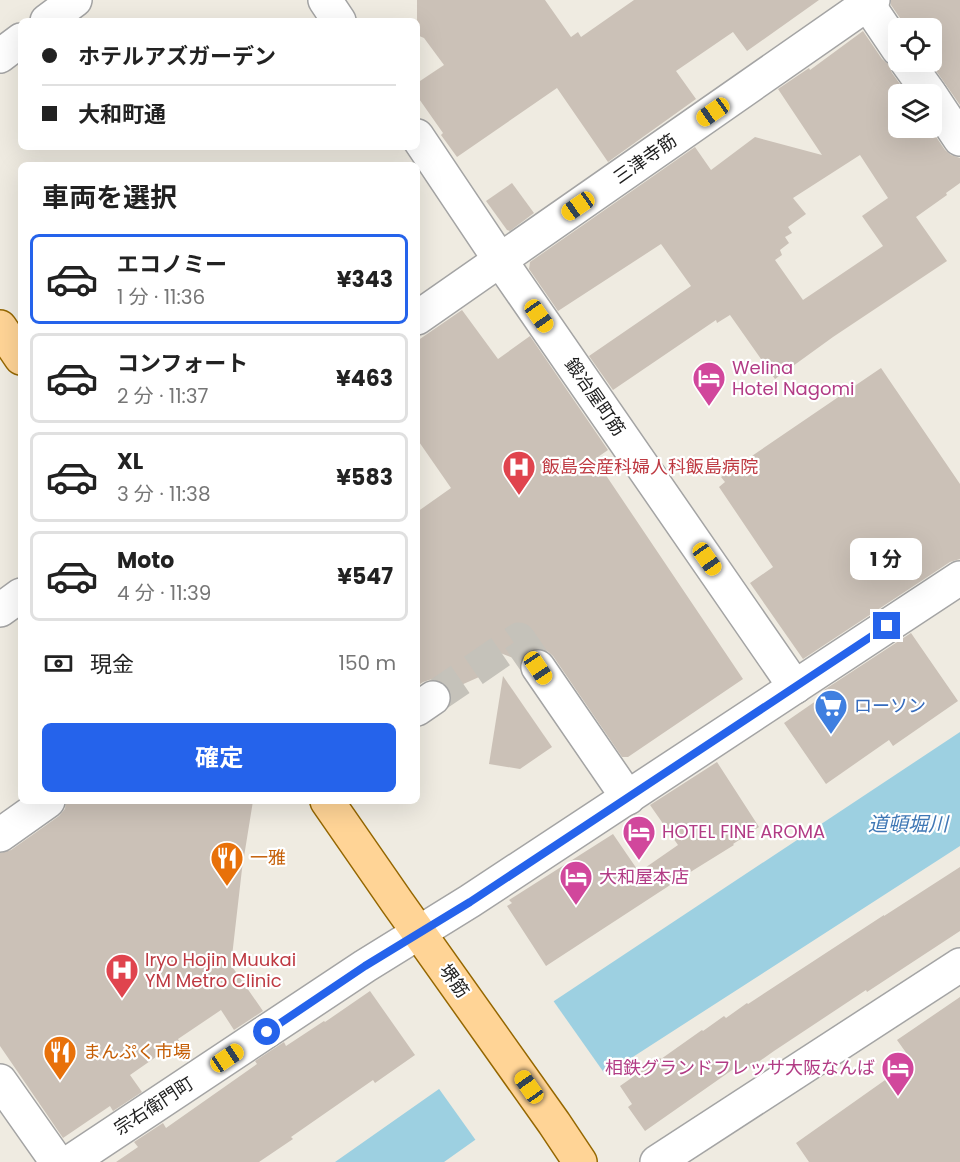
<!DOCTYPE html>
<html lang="ja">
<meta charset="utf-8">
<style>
body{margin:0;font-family:Poppins,"Noto Sans JP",sans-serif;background:#f2f2f2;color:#222;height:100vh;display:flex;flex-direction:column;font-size:22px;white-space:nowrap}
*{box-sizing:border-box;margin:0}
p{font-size:20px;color:#767676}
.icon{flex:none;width:33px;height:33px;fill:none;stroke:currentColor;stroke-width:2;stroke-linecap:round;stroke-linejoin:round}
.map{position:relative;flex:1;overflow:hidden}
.panel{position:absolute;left:18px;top:162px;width:402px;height:642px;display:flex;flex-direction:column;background:#fff;border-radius:9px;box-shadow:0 6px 24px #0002}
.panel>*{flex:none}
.banner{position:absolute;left:18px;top:18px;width:402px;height:132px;border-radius:9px;box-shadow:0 6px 24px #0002;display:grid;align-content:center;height:132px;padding:0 24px;background:#fff}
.buttons{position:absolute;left:888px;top:18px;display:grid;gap:12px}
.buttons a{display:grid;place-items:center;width:54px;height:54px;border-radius:9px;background:#fff;box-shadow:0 6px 24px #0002;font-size:30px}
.end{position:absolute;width:27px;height:27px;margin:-14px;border:8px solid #2563eb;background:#fff;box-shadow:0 0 0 3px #fff}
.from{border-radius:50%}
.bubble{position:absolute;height:42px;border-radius:9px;background:#fff;box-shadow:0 6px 24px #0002;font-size:20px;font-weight:700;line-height:42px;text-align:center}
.car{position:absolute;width:18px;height:36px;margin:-18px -9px;border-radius:8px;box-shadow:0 0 4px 2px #0007;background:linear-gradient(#f5c518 24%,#345 0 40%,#f5c518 0 76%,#345 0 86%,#f5c518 0)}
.banner b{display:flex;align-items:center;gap:21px;height:57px;font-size:22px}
.banner b+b{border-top:2px solid #e0e0e0}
.banner i{width:15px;height:15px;background:#222}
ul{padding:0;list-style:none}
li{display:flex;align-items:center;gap:18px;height:90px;margin:0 12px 9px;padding:0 12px;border:3px solid #e0e0e0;border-radius:9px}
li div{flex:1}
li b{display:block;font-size:22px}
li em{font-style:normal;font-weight:700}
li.current{border-color:#2563eb}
li>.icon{width:54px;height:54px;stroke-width:1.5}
h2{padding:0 24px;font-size:27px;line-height:72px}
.pay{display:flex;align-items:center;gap:15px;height:66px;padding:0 24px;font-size:22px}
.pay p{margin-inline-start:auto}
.button{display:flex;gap:12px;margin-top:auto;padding:12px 24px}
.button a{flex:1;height:69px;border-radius:9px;background:#2563eb;color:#fff;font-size:24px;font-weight:700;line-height:69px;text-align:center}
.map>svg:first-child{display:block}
.water{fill:#9dd0e1}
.pier{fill:#efebe1}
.building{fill:#cbc1b7;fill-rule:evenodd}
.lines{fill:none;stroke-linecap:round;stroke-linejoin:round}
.minor-tunnel{stroke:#c5c2ba;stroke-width:33;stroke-dasharray:33 16;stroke-linecap:butt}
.minor-casing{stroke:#a4a4a4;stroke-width:36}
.major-casing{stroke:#956700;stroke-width:36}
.minor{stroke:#fff;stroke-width:33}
.major{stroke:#ffd496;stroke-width:33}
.route{stroke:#2563eb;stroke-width:8}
.labels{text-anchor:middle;stroke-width:4.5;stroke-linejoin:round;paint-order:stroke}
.street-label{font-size:18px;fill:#1d1d1d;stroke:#fff}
.hotel-label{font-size:18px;fill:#b23c85;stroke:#fff;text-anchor:start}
.health-label{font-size:18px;fill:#be3a42;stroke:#fff;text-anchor:start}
.shop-label{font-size:18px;fill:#366cbe;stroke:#fff;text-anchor:start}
.food-label{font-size:18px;fill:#c56008;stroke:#fff;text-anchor:start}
.water-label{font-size:20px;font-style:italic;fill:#4078b5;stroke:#fff}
</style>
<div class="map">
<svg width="960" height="1162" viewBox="0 0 960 1162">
<rect width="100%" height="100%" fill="#efebe1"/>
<!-- water -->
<path class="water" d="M960,732V846L608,1073L475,1140L444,1162H335L439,1089L551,1003Z"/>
<!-- pier -->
<path class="pier" d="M552,999L607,1077L477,1142L437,1086Z"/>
<!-- building -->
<g class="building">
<path d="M417,0H545L571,37L578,32L581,37L634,0H819L747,51L733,32L676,71L696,99L608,162L557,88L457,157L441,135L443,133L417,96V83L444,65L424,38L417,35Z"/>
<path d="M891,0H960V105L930,62H932V28H907L891,5Z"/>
<path d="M863,31L882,59L889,65L892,73L907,94H898V128H930L945,150L951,155L960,158V183L946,193L947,195L916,217L947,261L833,337L775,379L730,315L717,323L716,320L613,390L589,356L691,286L661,244L558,311L529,269L530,262L695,147L711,170L755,137L822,155L778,89L809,68L810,70ZM860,155L888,198L862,216L883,246L803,300L775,260L782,255L780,250L789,243L785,237L792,233L788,227L806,214L793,198Z"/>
<path d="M512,183L534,213L510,231L507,230L486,201Z"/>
<path d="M462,310L498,359L530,336L608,450L595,459L743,679L628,757H622L553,656L546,650L536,648L528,651L521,661L482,646L497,669L450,690L448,687L442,681L432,679L423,682L417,686V512L451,488L417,439V341Z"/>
<path d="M881,368L960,484V559L950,562L803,659L750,583L773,567L719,487L725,482L721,477Z"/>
<path d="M911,633L958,701L893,746L889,740L826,784L784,723L826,694L824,690Z"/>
<path d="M503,676L552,747L520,769L489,764Z"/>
<path d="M717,762L759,827L733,844L734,845L684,876L546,966L507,906L512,903L509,900L613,834L639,872L678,845L650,805Z"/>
<path d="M66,801H253L242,869L231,965L263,1011L234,1030L221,1010L178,1039L179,1041L130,1075L142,1092L113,1111L110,1106L63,1138L0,1046V853L11,850L59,816L65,809Z"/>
<path d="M960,867V931L867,992L866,990L774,1051L740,1075L735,1068L645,1131L628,1107L632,1104L620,1086L660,1058L661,1059L702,1030L703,1031L724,1016L726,1018L747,1003L748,1004L884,915V916Z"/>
<path d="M370,991L415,1055L375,1083L373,1080L291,1137L293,1139L259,1162H116L138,1147L134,1142L163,1123L166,1128L257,1064L255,1061L284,1042L286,1046L324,1021L325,1022Z"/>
<path d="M960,997V1162H809L796,1143L912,1061L897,1040Z"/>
</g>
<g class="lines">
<!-- minor-tunnel -->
<path class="minor-tunnel" d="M433,698L519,639L538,667"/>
<defs>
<g id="minor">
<path d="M325,0L339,21"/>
<path d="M865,0L898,49"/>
<path d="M47,21L75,0"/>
<path d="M0,56L21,40"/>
<path d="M907,62L930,94"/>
<path d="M932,97L960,139"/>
<path d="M417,136L500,260L795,687"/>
<path d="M417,318L873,0"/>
<path d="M0,610L21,595"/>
<path d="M538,667L628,798"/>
<path d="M417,709L433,698"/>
<path d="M0,835L48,801"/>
<path d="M0,1081L57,1162"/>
<path d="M70,1162L365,966L470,901L960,578"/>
<path d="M657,1162L960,965"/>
</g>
<g id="major">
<path d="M0,327L21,358"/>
<path d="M327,801L397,902L554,1123L580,1162"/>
</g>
</defs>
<!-- minor casing -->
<use href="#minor" class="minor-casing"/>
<!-- major casing -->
<use href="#major" class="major-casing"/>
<!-- minor -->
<use href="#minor" class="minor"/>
<!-- major -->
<use href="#major" class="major"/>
</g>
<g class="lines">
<!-- route -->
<path class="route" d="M267,1032L365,966L470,902L887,626"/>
</g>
<!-- icons -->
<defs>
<symbol id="hotel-pin" viewBox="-11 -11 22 30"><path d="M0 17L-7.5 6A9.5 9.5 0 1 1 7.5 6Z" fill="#d1479c" stroke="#fff"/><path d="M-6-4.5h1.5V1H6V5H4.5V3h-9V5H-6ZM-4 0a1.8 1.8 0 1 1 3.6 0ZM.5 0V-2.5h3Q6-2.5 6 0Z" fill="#fff"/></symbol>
<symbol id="hospital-pin" viewBox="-11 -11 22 30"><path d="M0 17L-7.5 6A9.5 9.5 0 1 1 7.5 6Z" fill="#e0444e" stroke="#fff"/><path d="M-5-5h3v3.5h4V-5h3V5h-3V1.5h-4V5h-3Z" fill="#fff"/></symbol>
<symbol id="supermarket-pin" viewBox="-11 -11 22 30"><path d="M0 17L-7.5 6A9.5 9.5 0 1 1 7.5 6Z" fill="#3f7fe0" stroke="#fff"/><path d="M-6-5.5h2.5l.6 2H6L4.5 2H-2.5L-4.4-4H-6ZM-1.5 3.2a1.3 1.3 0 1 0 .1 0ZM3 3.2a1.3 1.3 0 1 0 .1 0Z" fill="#fff"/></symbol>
<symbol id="restaurant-pin" viewBox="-11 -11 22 30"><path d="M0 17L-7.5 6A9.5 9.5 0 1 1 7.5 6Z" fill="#e8710a" stroke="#fff"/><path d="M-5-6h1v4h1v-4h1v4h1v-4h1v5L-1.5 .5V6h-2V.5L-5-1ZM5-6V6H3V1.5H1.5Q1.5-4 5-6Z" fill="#fff"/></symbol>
</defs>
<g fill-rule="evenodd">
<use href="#hotel-pin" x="690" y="359" width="38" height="52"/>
<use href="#hospital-pin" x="500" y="448" width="38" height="52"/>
<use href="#supermarket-pin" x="812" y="687" width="38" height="52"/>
<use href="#hotel-pin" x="620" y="813" width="38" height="52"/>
<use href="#restaurant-pin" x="208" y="839" width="38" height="52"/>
<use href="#hotel-pin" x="557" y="858" width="38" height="52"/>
<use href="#hospital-pin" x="103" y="951" width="38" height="52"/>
<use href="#restaurant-pin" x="41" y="1033" width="38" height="52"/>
<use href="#hotel-pin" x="879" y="1049" width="38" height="52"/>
</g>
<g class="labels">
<!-- street labels -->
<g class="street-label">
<text transform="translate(645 159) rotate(-35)" y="6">三津寺筋</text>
<text transform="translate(595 397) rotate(55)" y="6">鍛冶屋町筋</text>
<text transform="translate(454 981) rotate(54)" y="6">堺筋</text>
<text transform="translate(154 1106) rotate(-33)" y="6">宗右衛門町</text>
</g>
<!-- hotel labels -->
<g class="hotel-label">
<text x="732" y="374">Welina<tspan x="732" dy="21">Hotel Nagomi</tspan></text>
<text x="662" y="838">HOTEL FINE AROMA</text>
<text x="599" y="883">大和屋本店</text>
<text x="875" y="1074" text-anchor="end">相鉄グランドフレッサ大阪なんば</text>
</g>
<!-- health labels -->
<g class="health-label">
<text x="542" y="473">飯島会産科婦人科飯島病院</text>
<text x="145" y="966">Iryo Hojin Muukai<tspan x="145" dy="21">YM Metro Clinic</tspan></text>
</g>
<!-- shop labels -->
<g class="shop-label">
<text x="854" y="712">ローソン</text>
</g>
<!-- food labels -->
<g class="food-label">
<text x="250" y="864">一雅</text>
<text x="83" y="1058">まんぷく市場</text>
</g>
<!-- water labels -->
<g class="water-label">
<text x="908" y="831">道頓堀川</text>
</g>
</g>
</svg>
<div class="buttons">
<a><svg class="icon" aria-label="locate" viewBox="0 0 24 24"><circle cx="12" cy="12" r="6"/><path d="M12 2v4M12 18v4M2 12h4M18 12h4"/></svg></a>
<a><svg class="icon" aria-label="layers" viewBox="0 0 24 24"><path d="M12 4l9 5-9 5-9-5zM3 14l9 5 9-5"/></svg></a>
</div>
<i class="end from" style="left:267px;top:1032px"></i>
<i class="end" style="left:887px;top:626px"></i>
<div class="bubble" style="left:850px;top:538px;width:72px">1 分</div>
<i class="car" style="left:713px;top:112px;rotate:235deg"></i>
<i class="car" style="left:578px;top:206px;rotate:235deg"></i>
<i class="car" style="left:539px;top:316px;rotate:145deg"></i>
<i class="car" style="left:707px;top:559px;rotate:145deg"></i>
<i class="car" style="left:538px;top:668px;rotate:146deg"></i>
<i class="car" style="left:227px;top:1058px;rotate:56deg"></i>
<i class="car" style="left:529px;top:1087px;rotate:325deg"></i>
<div class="banner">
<b><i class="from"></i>ホテルアズガーデン</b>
<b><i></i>大和町通</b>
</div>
<section class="panel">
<h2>車両を選択</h2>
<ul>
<li class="current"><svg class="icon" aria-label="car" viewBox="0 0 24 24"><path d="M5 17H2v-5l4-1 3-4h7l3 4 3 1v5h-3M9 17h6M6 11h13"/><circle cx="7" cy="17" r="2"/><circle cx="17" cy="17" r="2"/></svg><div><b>エコノミー</b><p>1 分 · 11:36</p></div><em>¥343</em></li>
<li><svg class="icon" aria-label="car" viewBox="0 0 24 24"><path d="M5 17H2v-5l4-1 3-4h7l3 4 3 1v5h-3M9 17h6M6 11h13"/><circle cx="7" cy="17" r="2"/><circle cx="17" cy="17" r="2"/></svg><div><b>コンフォート</b><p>2 分 · 11:37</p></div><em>¥463</em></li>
<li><svg class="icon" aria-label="car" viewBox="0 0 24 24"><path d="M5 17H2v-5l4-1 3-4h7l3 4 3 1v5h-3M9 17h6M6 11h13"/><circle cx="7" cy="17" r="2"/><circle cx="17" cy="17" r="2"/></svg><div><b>XL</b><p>3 分 · 11:38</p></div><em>¥583</em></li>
<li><svg class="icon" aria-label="car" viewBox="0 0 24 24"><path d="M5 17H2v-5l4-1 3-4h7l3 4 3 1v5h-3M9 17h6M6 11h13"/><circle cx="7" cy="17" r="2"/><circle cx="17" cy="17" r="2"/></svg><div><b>Moto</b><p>4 分 · 11:39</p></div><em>¥547</em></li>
</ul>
<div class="pay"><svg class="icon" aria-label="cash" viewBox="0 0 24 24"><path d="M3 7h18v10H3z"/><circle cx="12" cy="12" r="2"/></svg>現金<p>150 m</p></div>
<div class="button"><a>確定</a></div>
</section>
</div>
